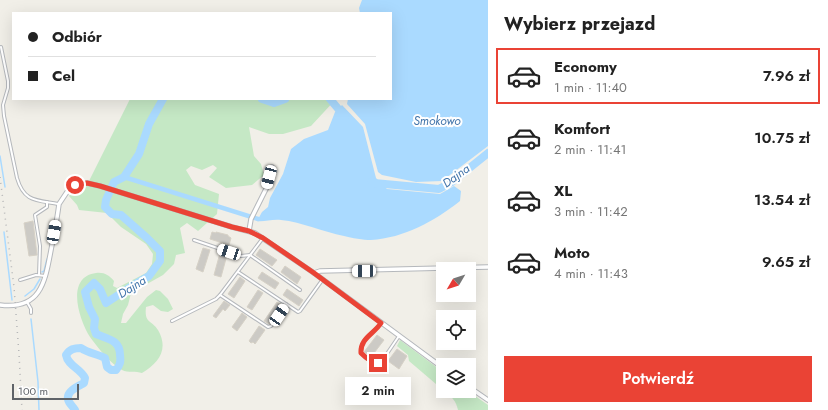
<!DOCTYPE html>
<html lang="pl">
<meta charset="utf-8">
<style>
body{margin:0;font-family:Jost,sans-serif;background:#f6f6f6;color:#222;height:100vh;display:flex;flex-direction:column;font-size:15px;white-space:nowrap}
*{box-sizing:border-box;margin:0}
p{font-size:13px;color:#767676}
.icon{flex:none;width:22px;height:22px;fill:none;stroke:currentColor;stroke-width:2;stroke-linecap:round;stroke-linejoin:round}
.map{position:relative;flex:1;overflow:hidden}
.side{display:flex;flex-direction:column;background:#fff;width:340px}
.side>*{flex:none}
.banner{position:absolute;left:12px;top:12px;width:380px;height:88px;border-radius:0px;box-shadow:0 4px 16px #0002;display:grid;align-content:center;height:88px;padding:0 16px;background:#fff}
.needle{width:26px;rotate:231deg}
.controls{position:absolute;left:436px;top:262px;display:grid;gap:8px}
.controls a{display:grid;place-items:center;width:40px;height:40px;border-radius:0px;background:#fff;box-shadow:0 4px 16px #0002;font-size:20px}
.scale{position:absolute;left:12px;bottom:10px;width:67px;box-sizing:border-box;padding-left:4px;border:2px solid #5f6368;border-top:0;font-size:11px;line-height:14px;white-space:nowrap;color:#5f6368;-webkit-text-stroke:3px #fff;paint-order:stroke}
.end{position:absolute;width:18px;height:18px;margin:-9px;border:5px solid #ea4335;background:#fff;box-shadow:0 0 0 2px #fff}
.from{border-radius:50%}
.bubble{position:absolute;height:28px;border-radius:0px;background:#fff;box-shadow:0 4px 16px #0002;font-size:13px;font-weight:600;line-height:28px;text-align:center}
.car{position:absolute;width:12px;height:24px;margin:-12px -6px;border-radius:5px;box-shadow:0 0 3px 1px #0007;background:linear-gradient(#fff 24%,#345 0 40%,#fff 0 76%,#345 0 86%,#fff 0)}
.banner b{display:flex;align-items:center;gap:14px;height:38px;font-size:15px}
.banner b+b{border-top:1px solid #e0e0e0}
.banner i{width:10px;height:10px;background:#222}
ul{padding:0;list-style:none}
li{display:flex;align-items:center;gap:12px;height:56px;margin:0 8px 6px;padding:0 8px;border:2px solid transparent;border-radius:0px}
li div{flex:1}
li b{display:block;font-size:15px}
li em{font-style:normal;font-weight:600}
li.on{border-color:#ea4335}
li>.icon{width:36px;height:36px;stroke-width:1.5}
h2{padding:0 16px;font-size:18px;line-height:48px}
.action{display:flex;gap:8px;margin-top:auto;padding:8px 16px}
.action a{flex:1;height:46px;border-radius:0px;background:#ea4335;color:#fff;font-size:16px;font-weight:600;line-height:46px;text-align:center}
main{display:flex;flex:1;min-height:0}
.map>svg:first-child{display:block}
.green{fill:#c5e8c5}
.water{fill:#aadaff}
.lines{fill:none;stroke-linecap:round;stroke-linejoin:round}
.stream{stroke:#aadaff;stroke-width:1.5}
.canal{stroke:#aadaff;stroke-width:4.5}
.river{stroke:#aadaff;stroke-width:8}
.building{fill:#cccac5;stroke:#d6d1c6}
.service-casing{stroke:#b5b8bc;stroke-width:4}
.minor-casing{stroke:#b5b8bc;stroke-width:5.5}
.service{stroke:#fff;stroke-width:2}
.minor{stroke:#fff;stroke-width:3.5}
.rail{stroke:#b6b7b8;stroke-width:1.5;stroke-dasharray:1 5;stroke-linecap:butt}
.route{stroke:#ea4335;stroke-width:5}
.labels{text-anchor:middle;stroke-width:4;stroke-linejoin:round;paint-order:stroke}
.water-label{font-size:12px;font-style:italic;fill:#4174aa;stroke:#fff}
</style>
<main>
<div class="map">
<svg width="488" height="410" viewBox="0 0 488 410">
<rect width="100%" height="100%" fill="#f1efe8"/>
<!-- green -->
<g class="green">
<path d="M130,99H336L311,126L283,134H269L249,127L254,156L261,164L264,175L252,185L226,188L209,177L217,168L213,165L202,170L191,166L186,170L195,185L219,194L217,214L198,231L187,223L180,228L185,253L176,255L174,264L163,275L131,293L128,305L123,314L121,323H126L147,297L156,290L160,291L168,299L173,309L168,312L161,311L153,305L146,307C144,324 152,320 158,330C169,349 159,363 142,373C136,371 128,373 122,370C110,363 98,348 90,337C79,320 65,277 96,273C104,272 109,275 114,281L113,286L117,288L146,273L152,264L153,254L146,244L121,227L107,213L79,210L77,205L69,196L73,191L86,187Z"/>
<path d="M400,340L443,372V390L409,361L408,355L397,346Z"/>
<path d="M445,391H468L488,405V410H458C456,401 452,397 445,391Z"/>
</g>
<!-- water -->
<g class="water">
<path d="M362,0H488V146L442,181L416,182L382,175L378,172L365,124L347,104L348,99H391V13H360L359,8Z"/>
<path d="M342,105L363,127L376,178L387,189L440,194L454,186L461,191L460,201C435,221 404,238 371,240C363,240 352,238 344,236C323,232 302,222 281,220C272,219 264,222 257,221L262,212L268,207L270,198L283,174L291,149L304,139L328,130L335,112Z"/>
</g>
<g class="lines">
<!-- stream -->
<g class="stream">
<path d="M0,156L5,187"/>
<path d="M4,232L12,300"/>
<path d="M42,272L44,271L47,259"/>
<path d="M25,296L34,289L40,279"/>
<path d="M31,319L38,382L39,410"/>
</g>
<!-- canal -->
<path class="canal" d="M124,177L258,219"/>
<!-- river -->
<g class="river">
<path d="M262,99L274,103L285,99"/>
<path d="M330,99L345,117"/>
<path d="M372,181L374,183L439,189L452,182L488,153"/>
<path d="M75,410C73,407 71,405 69,402C64,392 77,387 84,383L85,378C80,368 68,366 66,355C70,349 74,348 81,348C88,353 97,354 105,358L107,367L111,370H116C120,365 121,362 120,355C120,340 108,339 96,334L94,328L95,319L89,307L85,292L94,283L100,289L106,303L129,288L149,276L160,261V251L147,238L121,215L112,214L105,207L106,200L114,182L124,177L139,154L149,124L163,99"/>
</g>
</g>
<!-- building -->
<g class="building">
<path d="M33,221L37,255L29,256L24,223Z"/>
<path d="M212,232L216,233V232L228,235V236L231,238L229,245L210,239Z"/>
<path d="M203,248L210,250L203,272L196,269Z"/>
<path d="M260,249L277,260L272,266L256,255Z"/>
<path d="M220,253L227,255L221,277L214,275Z"/>
<path d="M285,266L301,277L297,284L281,272Z"/>
<path d="M262,272L279,283L275,289L258,278Z"/>
<path d="M240,277L245,281L234,298L228,294Z"/>
<path d="M287,289L303,300L299,306L283,295Z"/>
<path d="M258,290L263,293L252,310L247,307Z"/>
<path d="M224,301L230,305L225,311L223,309L216,318L213,316Z"/>
<path d="M277,302L282,305L269,324L264,321Z"/>
<path d="M242,313L247,317L237,331L232,327Z"/>
<path d="M259,326L265,330L255,344L253,342L251,343L249,341Z"/>
<path d="M377,335L384,340L371,357L364,352Z"/>
<path d="M397,349L407,356L399,369L388,361Z"/>
</g>
<g class="lines">
<defs>
<g id="service">
<path d="M1,47L8,81V88L3,105L4,116L17,178C24,202 36,200 58,204"/>
<path d="M194,240L241,256L250,255L300,290"/>
<path d="M238,272L298,312L300,311L323,279"/>
<path d="M39,275L40,246L35,215L47,207V202"/>
<path d="M20,280L36,275L46,276"/>
<path d="M220,295L268,327L271,326L286,304"/>
<path d="M27,302L31,309V313"/>
<path d="M172,321L216,299L220,295L263,238"/>
<path d="M381,323C374,334 360,338 361,353C367,359 374,366 382,361L399,336"/>
</g>
<g id="minor">
<path d="M249,231L251,219L267,187L272,167"/>
<path d="M314,273L443,368"/>
<path d="M0,305C41,310 45,282 51,250C54,235 57,220 59,204L67,192L75,185L87,183L100,186L232,227L255,233L314,273L320,271L488,267"/>
<path d="M469,387L488,400"/>
</g>
</defs>
<!-- service casing -->
<use href="#service" class="service-casing"/>
<!-- minor casing -->
<use href="#minor" class="minor-casing"/>
<!-- service -->
<use href="#service" class="service"/>
<!-- minor -->
<use href="#minor" class="minor"/>
<!-- rail -->
<path class="rail" d="M0,177L14,287L19,354L22,410"/>
</g>
<g class="lines">
<!-- route -->
<path class="route" d="M75,185L87,183L100,186L232,227L249,231L263,238L314,273L381,323C374,334 360,338 361,353C365,357 372,363 378,363"/>
</g>
<g class="labels">
<!-- water labels -->
<g class="water-label">
<text x="437" y="125">Smokowo</text>
<text transform="translate(456 176) rotate(-36)" y="4">Dajna</text>
<text transform="translate(132 287) rotate(-32)" y="4">Dajna</text>
</g>
</g>
</svg>
<div class="controls">
<a><svg class="needle" viewBox="-14 -14 28 28"><path d="M0-13l5 13h-10z" fill="#e53935"/><path d="M0 13l5-13h-10z" fill="#767676"/></svg></a>
<a><svg class="icon" aria-label="locate" viewBox="0 0 24 24"><circle cx="12" cy="12" r="6"/><path d="M12 2v4M12 18v4M2 12h4M18 12h4"/></svg></a>
<a><svg class="icon" aria-label="layers" viewBox="0 0 24 24"><path d="M12 4l9 5-9 5-9-5zM3 14l9 5 9-5"/></svg></a>
</div>
<div class="scale">100 m</div>
<i class="end from" style="left:75px;top:185px"></i>
<i class="end" style="left:378px;top:363px"></i>
<div class="bubble" style="left:345px;top:377px;width:66px">2 min</div>
<i class="car" style="left:269px;top:177px;rotate:195deg"></i>
<i class="car" style="left:54px;top:232px;rotate:10deg"></i>
<i class="car" style="left:229px;top:252px;rotate:288deg"></i>
<i class="car" style="left:364px;top:271px;rotate:269deg"></i>
<i class="car" style="left:279px;top:315px;rotate:34deg"></i>
<div class="banner">
<b><i class="from"></i>Odbiór</b>
<b><i></i>Cel</b>
</div>
</div>
<section class="side">
<h2>Wybierz przejazd</h2>
<ul>
<li class="on"><svg class="icon" aria-label="car" viewBox="0 0 24 24"><path d="M5 17H2v-5l4-1 3-4h7l3 4 3 1v5h-3M9 17h6M6 11h13"/><circle cx="7" cy="17" r="2"/><circle cx="17" cy="17" r="2"/></svg><div><b>Economy</b><p>1 min · 11:40</p></div><em>7.96 zł</em></li>
<li><svg class="icon" aria-label="car" viewBox="0 0 24 24"><path d="M5 17H2v-5l4-1 3-4h7l3 4 3 1v5h-3M9 17h6M6 11h13"/><circle cx="7" cy="17" r="2"/><circle cx="17" cy="17" r="2"/></svg><div><b>Komfort</b><p>2 min · 11:41</p></div><em>10.75 zł</em></li>
<li><svg class="icon" aria-label="car" viewBox="0 0 24 24"><path d="M5 17H2v-5l4-1 3-4h7l3 4 3 1v5h-3M9 17h6M6 11h13"/><circle cx="7" cy="17" r="2"/><circle cx="17" cy="17" r="2"/></svg><div><b>XL</b><p>3 min · 11:42</p></div><em>13.54 zł</em></li>
<li><svg class="icon" aria-label="car" viewBox="0 0 24 24"><path d="M5 17H2v-5l4-1 3-4h7l3 4 3 1v5h-3M9 17h6M6 11h13"/><circle cx="7" cy="17" r="2"/><circle cx="17" cy="17" r="2"/></svg><div><b>Moto</b><p>4 min · 11:43</p></div><em>9.65 zł</em></li>
</ul>
<div class="action"><a>Potwierdź</a></div>
</section>
</main>
